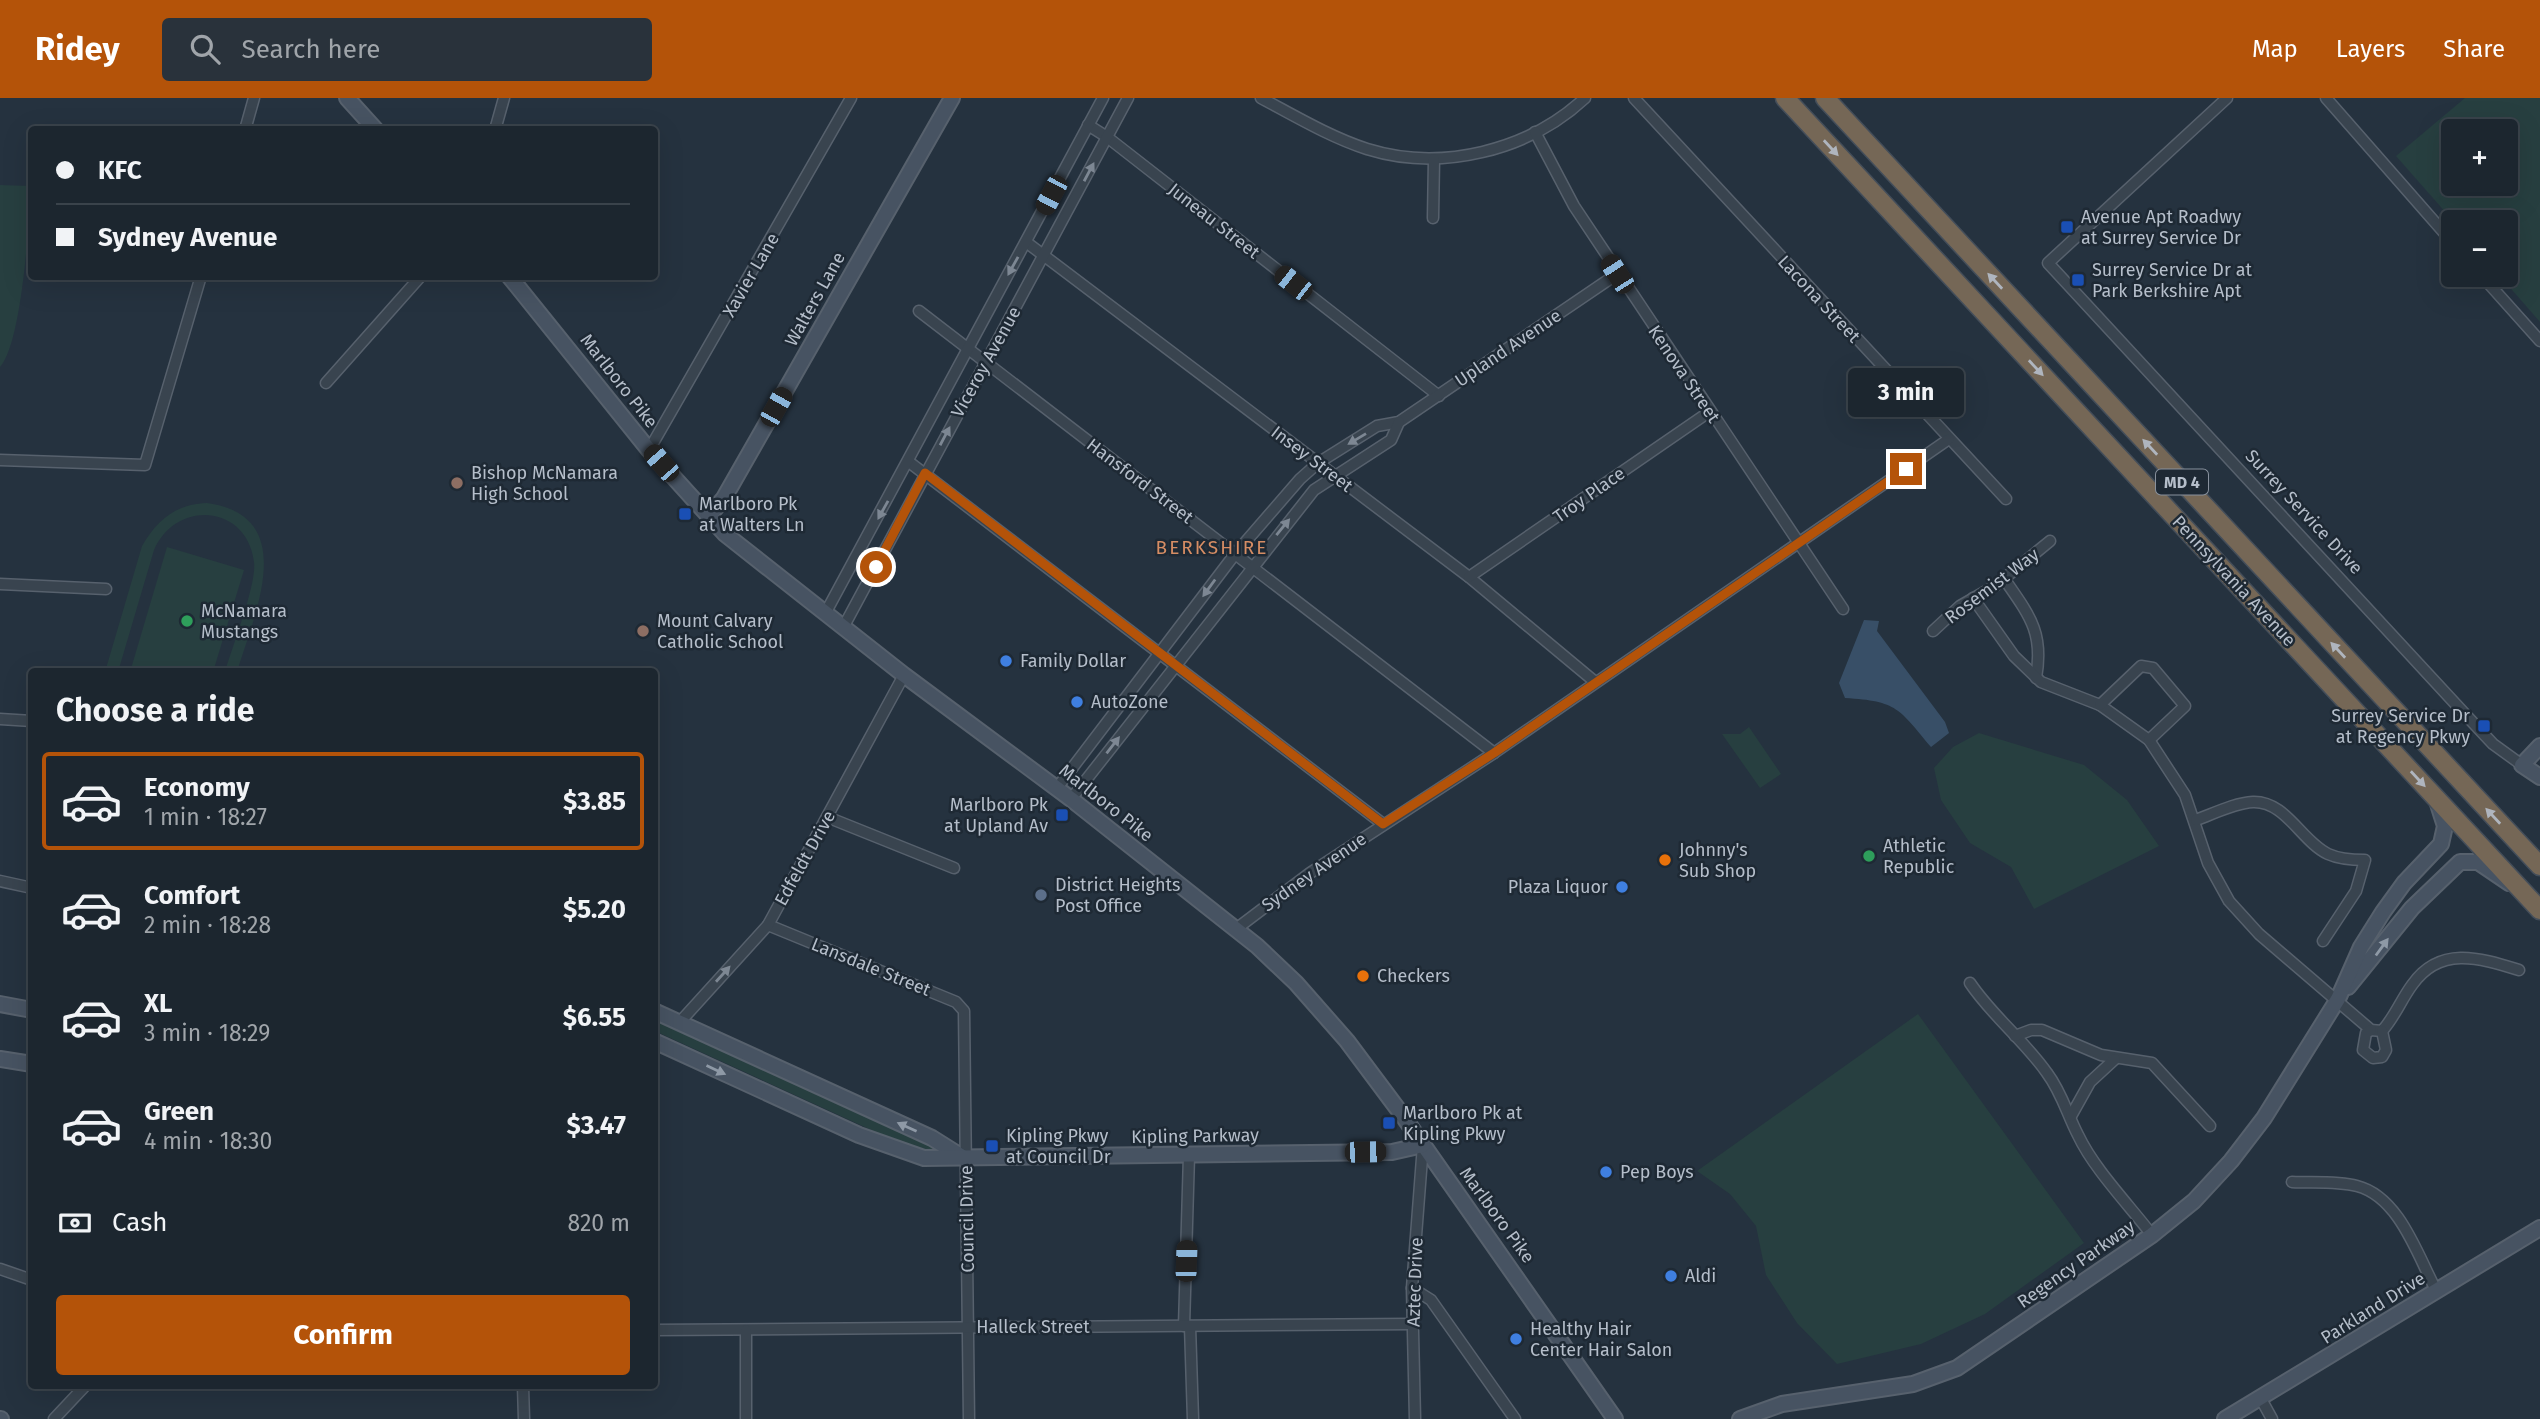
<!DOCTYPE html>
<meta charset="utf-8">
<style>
body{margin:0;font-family:"Fira Sans",sans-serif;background:#29323b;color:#f1f3f6;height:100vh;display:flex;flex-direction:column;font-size:26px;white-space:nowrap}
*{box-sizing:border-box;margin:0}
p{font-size:23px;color:#a0a5aa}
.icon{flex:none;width:38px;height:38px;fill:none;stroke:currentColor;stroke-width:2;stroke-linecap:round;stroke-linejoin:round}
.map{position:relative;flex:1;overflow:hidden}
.drawer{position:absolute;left:28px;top:570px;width:630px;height:721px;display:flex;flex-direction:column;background:#1c262f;border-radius:7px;box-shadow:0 7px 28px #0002,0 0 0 2px #3a434b}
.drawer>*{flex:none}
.banner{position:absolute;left:28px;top:28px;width:630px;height:154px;border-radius:7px;box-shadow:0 7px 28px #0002,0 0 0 2px #3a434b;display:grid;align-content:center;height:154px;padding:0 28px;background:#1c262f}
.buttons{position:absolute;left:2441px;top:21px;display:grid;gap:14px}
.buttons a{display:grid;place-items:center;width:77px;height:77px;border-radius:7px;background:#1c262f;box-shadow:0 7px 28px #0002,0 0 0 2px #3a434b;font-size:35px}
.end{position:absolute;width:32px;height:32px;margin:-16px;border:9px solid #b45309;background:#fff;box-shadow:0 0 0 4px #fff}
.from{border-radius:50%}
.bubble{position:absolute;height:49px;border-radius:7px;background:#1c262f;box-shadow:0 7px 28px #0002,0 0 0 2px #3a434b;font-size:23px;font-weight:700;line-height:49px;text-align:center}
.car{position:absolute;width:21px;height:42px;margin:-21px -10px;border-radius:9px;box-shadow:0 0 5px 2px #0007;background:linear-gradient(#222 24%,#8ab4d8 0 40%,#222 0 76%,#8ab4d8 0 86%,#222 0)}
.banner b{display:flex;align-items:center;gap:24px;height:66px;font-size:26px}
.banner b+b{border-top:2px solid #3a434b}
.banner i{width:18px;height:18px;background:#f1f3f6}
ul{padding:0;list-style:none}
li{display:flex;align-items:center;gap:21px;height:98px;margin:0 14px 10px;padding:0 14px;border:4px solid transparent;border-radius:7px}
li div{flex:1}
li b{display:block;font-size:26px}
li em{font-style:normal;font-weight:700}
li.active{border-color:#b45309}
li>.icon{width:63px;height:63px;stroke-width:1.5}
h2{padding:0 28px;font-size:32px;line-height:84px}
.pay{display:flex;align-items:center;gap:18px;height:77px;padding:0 28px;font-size:26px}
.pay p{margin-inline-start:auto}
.primary-button{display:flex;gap:14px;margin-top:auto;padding:14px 28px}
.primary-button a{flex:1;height:80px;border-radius:7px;background:#b45309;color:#fff;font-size:28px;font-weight:700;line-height:80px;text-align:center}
header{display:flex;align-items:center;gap:42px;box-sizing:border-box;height:98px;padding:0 35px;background:#b45309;color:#fff}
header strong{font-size:33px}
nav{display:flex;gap:38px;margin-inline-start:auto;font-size:24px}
.search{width:490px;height:63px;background:#29323b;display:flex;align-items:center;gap:18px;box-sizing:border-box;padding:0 24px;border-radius:7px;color:#a0a5aa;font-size:26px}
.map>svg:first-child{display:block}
.green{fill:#273f40;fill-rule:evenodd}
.water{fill:#384f67}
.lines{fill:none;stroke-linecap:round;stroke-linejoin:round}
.street-casing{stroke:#57616d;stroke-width:13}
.secondary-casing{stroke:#57616d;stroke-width:18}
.highway-casing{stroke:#444e5a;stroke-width:21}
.street{stroke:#39444f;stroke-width:10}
.secondary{stroke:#475362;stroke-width:14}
.highway{stroke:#756756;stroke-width:18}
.oneway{fill:#afb5be}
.oneway2{fill:#7d8793}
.oneway3{fill:#8e99a6}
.route{stroke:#b45309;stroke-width:9}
.transit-dot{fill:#1a4fb4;stroke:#1e2934;stroke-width:2.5}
.education-dot{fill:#8d6e63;stroke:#1e2934;stroke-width:2.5}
.leisure-dot{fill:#2e9e5b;stroke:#1e2934;stroke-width:2.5}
.shop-dot{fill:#3f7fe0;stroke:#1e2934;stroke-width:2.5}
.food-dot{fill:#e8710a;stroke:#1e2934;stroke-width:2.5}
.service-dot{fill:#5c6f8a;stroke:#1e2934;stroke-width:2.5}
.labels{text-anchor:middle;stroke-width:5;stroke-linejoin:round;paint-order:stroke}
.shield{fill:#1e2934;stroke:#88919d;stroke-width:2}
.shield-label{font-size:16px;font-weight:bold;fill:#b5beca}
.poi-label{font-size:18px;fill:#b5beca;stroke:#1e2934;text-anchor:start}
.street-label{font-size:18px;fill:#b5beca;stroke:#1e2934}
.neighbourhood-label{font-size:19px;letter-spacing:2px;fill:#d68d64;stroke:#1e2934}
</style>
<header>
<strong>Ridey</strong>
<div class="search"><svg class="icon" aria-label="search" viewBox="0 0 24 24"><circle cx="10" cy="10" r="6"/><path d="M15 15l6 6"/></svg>Search here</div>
<nav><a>Map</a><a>Layers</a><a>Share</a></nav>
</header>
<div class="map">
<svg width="2540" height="1321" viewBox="0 0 2540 1321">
<rect width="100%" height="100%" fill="#25323f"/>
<!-- green -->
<g class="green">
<path d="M2465,0H2540V224L2499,177H2506V124H2454L2396,58ZM2454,33H2506V86H2454Z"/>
<path d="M0,87L31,88C29,125 22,244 0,269Z"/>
<path d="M207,405C301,418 254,517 237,574H225C232,549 257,486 254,464C247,406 176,401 154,452L118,574H105L142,448C157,422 176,406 207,405Z"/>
<path d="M167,449L244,472L213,574H130Z"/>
<path d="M1749,629L1781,676L1760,690L1722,636H1740Z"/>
<path d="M1979,635L2084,667L2127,702L2159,748L2034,811L2011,769L1970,745L1941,702L1934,670L1953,649Z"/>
<path d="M1918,916L2084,1145L1985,1216L1921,1246L1837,1266L1797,1225L1766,1177L1756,1128L1730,1096L1697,1073Z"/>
<path d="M655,917L943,1051L939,1054L902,1046L655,933Z"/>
</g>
<!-- water -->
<path class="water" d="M1864,522L1879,523L1877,533L1945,624L1949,635L1931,649C1899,611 1898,603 1845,600L1839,585Z"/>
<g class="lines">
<defs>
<g id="street">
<path d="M1261,0C1295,18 1330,39 1367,51C1441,74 1528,53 1585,0"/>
<path d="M1634,0L2006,401"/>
<path d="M2227,0L2048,165L2463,614L2493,646L2522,667"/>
<path d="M2326,0L2454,146"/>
<path d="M1088,27L1107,39L1439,298"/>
<path d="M245,32L254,0"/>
<path d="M495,32L504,0"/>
<path d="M1535,34L1574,108L1843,511"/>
<path d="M1433,120L1434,61"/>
<path d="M1026,144L1469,479L1594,583"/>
<path d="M2481,177L2540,243"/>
<path d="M919,213L1494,655"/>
<path d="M326,285L421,178"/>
<path d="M649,352L851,0"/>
<path d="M0,362L145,367L201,178"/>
<path d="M909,364L1383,726"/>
<path d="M1469,479L1709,314"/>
<path d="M2005,482C2030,518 2044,535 2036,580"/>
<path d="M0,486L106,491"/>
<path d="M1973,500L2014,558L2041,584L2100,607L2149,642L2185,697L2208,765L2229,803L2259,836L2371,932L2382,933C2394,920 2401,902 2412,887C2440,847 2480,860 2519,872"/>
<path d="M826,514L1103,0"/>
<path d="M844,528L1128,0"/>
<path d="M1933,533L1960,508L1995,488L2050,443"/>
<path d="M2100,607L2141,568L2153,570L2185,608L2149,642"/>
<path d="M0,621L32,623"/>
<path d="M1057,690L1235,456L1300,381L1318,365L1377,328L1399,324L1617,176"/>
<path d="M1071,701L1314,392L1391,342L1399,324"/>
<path d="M827,719L954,770"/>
<path d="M2196,722C2213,716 2234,705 2253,704C2286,703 2301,743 2328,756C2339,761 2352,762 2365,762L2356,793L2323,843"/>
<path d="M0,783L32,790"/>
<path d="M768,827L956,904L964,913L969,1321"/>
<path d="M1236,831L1310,775L1494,655L1949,341"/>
<path d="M1970,885C1993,919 2024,942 2047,975C2062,995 2067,1016 2078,1037C2094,1071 2129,1107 2152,1137"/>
<path d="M679,925L768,827L904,577"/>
<path d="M2371,932L2366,935L2363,952L2373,960L2382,959L2386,952L2382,933"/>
<path d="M2015,938L2031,932H2042L2101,957L2152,965L2210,1028"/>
<path d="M2071,1018L2090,984L2115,961"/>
<path d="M2292,1084C2313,1085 2337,1083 2357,1088C2400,1099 2418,1159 2437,1194"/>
<path d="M0,1171L32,1182"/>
<path d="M1412,1190L1431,1202L1515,1321"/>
<path d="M1184,1228L1189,1057"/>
<path d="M1190,1228L1193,1321"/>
<path d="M654,1232L1412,1226"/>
<path d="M746,1232V1321"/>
<path d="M523,1288L524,1321"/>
<path d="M2261,1301L2272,1321"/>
<path d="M54,1321L85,1288"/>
<path d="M1415,1321L1412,1190L1423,1047"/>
</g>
<g id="secondary">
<path d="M347,0L376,32"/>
<path d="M509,178L649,352L725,436L904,577L1071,701L1257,848L1296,885L1347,943L1403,1018L1615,1321"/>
<path d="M708,419L724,400L952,0"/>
<path d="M2540,648L2522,667L2540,679"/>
<path d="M2348,889L2412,810L2460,764H2478L2509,785"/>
<path d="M0,906L32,912"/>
<path d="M654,913L932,1040L967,1062"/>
<path d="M654,943L859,1037L924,1060L1392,1054L1423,1047"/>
<path d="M0,961L32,966"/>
<path d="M0,1321H1"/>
<path d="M1740,1321L1782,1306L1913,1286L1957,1270L2152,1137L2194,1103L2231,1063L2264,1020L2338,901L2361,849L2383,814L2404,785L2441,746L2445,728L2437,703"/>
<path d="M2225,1321L2540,1130"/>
</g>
<g id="highway">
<path d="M1785,0L2540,812"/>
<path d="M1825,0L2540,768"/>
</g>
</defs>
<!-- street casing -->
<use href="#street" class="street-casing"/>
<!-- secondary casing -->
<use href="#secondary" class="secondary-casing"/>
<!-- highway casing -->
<use href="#highway" class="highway-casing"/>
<!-- street -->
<use href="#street" class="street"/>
<!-- secondary -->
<use href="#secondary" class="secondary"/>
<!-- highway -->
<use href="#highway" class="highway"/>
</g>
<!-- one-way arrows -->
<defs><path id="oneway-solid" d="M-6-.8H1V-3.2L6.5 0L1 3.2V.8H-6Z" transform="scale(1.75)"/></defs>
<g class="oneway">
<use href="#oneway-solid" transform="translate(1831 50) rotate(47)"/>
<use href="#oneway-solid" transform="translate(1995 183) rotate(-133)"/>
<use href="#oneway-solid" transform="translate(2036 270) rotate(47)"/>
<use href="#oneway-solid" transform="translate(2150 349) rotate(-133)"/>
<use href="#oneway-solid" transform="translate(2338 552) rotate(-133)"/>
<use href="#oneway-solid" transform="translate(2418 681) rotate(47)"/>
<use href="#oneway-solid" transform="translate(2493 718) rotate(-133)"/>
</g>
<g class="oneway2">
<use href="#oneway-solid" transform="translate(1089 74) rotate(-62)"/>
<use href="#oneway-solid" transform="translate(1013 168) rotate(119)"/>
<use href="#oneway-solid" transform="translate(945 338) rotate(-62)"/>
<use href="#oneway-solid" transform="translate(1357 341) rotate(149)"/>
<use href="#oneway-solid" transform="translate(883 412) rotate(119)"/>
<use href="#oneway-solid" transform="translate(1283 429) rotate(-51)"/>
<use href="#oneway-solid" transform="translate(1209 490) rotate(126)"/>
<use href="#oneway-solid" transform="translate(1113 647) rotate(-52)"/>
<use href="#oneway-solid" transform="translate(723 876) rotate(-48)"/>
</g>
<g class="oneway3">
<use href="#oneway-solid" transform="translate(2382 849) rotate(-54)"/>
<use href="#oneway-solid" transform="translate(716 972) rotate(25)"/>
<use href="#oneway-solid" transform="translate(907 1029) rotate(-156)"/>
</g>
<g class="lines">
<!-- route -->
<path class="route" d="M876,469L925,375L1383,726L1494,655L1906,371"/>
</g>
<!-- markers -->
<g class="transit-dot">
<rect x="2060" y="122" width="14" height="14" rx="3.5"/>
<rect x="2071" y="175" width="14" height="14" rx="3.5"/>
<rect x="678" y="409" width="14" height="14" rx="3.5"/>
<rect x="2477" y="621" width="14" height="14" rx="3.5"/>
<rect x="1055" y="710" width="14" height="14" rx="3.5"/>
<rect x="1382" y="1018" width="14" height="14" rx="3.5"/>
<rect x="985" y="1041" width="14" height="14" rx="3.5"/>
</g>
<g class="education-dot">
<circle cx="457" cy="385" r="7"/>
<circle cx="643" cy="533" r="7"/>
</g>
<g class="leisure-dot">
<circle cx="187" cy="523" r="7"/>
<circle cx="1869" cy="758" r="7"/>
</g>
<g class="shop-dot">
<circle cx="1006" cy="563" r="7"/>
<circle cx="1077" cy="604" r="7"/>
<circle cx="1622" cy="789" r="7"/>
<circle cx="1606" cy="1074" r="7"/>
<circle cx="1671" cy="1178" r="7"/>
<circle cx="1516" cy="1241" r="7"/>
</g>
<g class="food-dot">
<circle cx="1665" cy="762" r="7"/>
<circle cx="1363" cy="878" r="7"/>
</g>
<circle class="service-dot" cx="1041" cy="797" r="7"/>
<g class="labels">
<!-- shield labels -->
<rect class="shield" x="2156" y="371.5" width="52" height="25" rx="5"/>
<g class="shield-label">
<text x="2182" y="390">MD 4</text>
</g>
<!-- poi labels -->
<g class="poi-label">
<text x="2081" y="125">Avenue Apt Roadwy<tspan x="2081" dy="21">at Surrey Service Dr</tspan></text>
<text x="2092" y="178">Surrey Service Dr at<tspan x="2092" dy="21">Park Berkshire Apt</tspan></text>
<text x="471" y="381">Bishop McNamara<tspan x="471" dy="21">High School</tspan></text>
<text x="699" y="412">Marlboro Pk<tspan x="699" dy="21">at Walters Ln</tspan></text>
<text x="201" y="519">McNamara<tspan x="201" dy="21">Mustangs</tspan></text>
<text x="657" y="529">Mount Calvary<tspan x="657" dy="21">Catholic School</tspan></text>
<text x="1020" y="569">Family Dollar</text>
<text x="1091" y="610">AutoZone</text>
<text x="2470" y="624" text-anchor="end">Surrey Service Dr<tspan x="2470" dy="21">at Regency Pkwy</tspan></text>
<text x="1048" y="713" text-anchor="end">Marlboro Pk<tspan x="1048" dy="21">at Upland Av</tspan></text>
<text x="1883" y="754">Athletic<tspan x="1883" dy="21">Republic</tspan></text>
<text x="1679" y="758">Johnny's<tspan x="1679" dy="21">Sub Shop</tspan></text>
<text x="1055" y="793">District Heights<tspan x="1055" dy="21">Post Office</tspan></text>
<text x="1608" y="795" text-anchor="end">Plaza Liquor</text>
<text x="1377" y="884">Checkers</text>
<text x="1403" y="1021">Marlboro Pk at<tspan x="1403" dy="21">Kipling Pkwy</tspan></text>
<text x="1006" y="1044">Kipling Pkwy<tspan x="1006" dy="21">at Council Dr</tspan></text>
<text x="1620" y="1080">Pep Boys</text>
<text x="1685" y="1184">Aldi</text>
<text x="1530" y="1237">Healthy Hair<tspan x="1530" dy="21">Center Hair Salon</tspan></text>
</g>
<!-- street labels -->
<g class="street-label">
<text transform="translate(1214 123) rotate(38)" y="6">Juneau Street</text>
<text transform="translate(751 177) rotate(-60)" y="6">Xavier Lane</text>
<text transform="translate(815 201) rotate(-61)" y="6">Walters Lane</text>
<text transform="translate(1819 201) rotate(47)" y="6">Lacona Street</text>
<text transform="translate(1508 250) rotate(-34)" y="6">Upland Avenue</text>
<text transform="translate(986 264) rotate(-61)" y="6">Viceroy Avenue</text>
<text transform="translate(1684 276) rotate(56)" y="6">Kenova Street</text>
<text transform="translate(619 283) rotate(52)" y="6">Marlboro Pike</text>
<text transform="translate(1312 361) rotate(37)" y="6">Insey Street</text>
<text transform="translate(1140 383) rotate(37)" y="6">Hansford Street</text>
<text transform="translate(1589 397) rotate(-35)" y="6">Troy Place</text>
<text transform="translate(2304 414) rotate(47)" y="6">Surrey Service Drive</text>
<text transform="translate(2234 483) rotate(47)" y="6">Pennsylvania Avenue</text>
<text transform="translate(1992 488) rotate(-37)" y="6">Rosemist Way</text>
<text transform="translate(1106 705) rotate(38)" y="6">Marlboro Pike</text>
<text transform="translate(805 760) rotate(-61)" y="6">Edfeldt Drive</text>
<text transform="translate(1314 774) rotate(-35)" y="6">Sydney Avenue</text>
<text transform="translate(871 869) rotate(22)" y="6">Lansdale Street</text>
<text transform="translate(1195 1038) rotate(-1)" y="6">Kipling Parkway</text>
<text transform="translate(1497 1117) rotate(54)" y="6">Marlboro Pike</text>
<text transform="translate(967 1121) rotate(-91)" y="6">Council Drive</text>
<text transform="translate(2076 1166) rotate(-35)" y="6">Regency Parkway</text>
<text transform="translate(1415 1184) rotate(-88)" y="6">Aztec Drive</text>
<text transform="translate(2373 1210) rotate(-32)" y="6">Parkland Drive</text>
<text x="1033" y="1235">Halleck Street</text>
</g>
<!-- neighbourhood labels -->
<g class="neighbourhood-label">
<text x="1212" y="456">BERKSHIRE</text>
</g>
</g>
</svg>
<div class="buttons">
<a>+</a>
<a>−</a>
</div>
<i class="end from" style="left:876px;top:469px"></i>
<i class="end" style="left:1906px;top:371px"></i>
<div class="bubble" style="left:1848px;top:270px;width:116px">3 min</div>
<i class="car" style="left:1051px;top:97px;rotate:208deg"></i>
<i class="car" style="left:1617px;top:176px;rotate:327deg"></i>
<i class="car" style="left:1293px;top:185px;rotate:308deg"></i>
<i class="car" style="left:776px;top:309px;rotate:29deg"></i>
<i class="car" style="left:661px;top:365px;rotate:319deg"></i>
<i class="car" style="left:1365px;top:1054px;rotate:89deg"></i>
<i class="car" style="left:1186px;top:1163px;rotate:2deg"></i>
<div class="banner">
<b><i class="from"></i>KFC</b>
<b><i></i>Sydney Avenue</b>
</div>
<section class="drawer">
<h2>Choose a ride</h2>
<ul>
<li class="active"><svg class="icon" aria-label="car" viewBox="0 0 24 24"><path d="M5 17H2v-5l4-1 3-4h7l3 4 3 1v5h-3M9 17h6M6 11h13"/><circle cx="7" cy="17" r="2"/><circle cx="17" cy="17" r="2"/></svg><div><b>Economy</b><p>1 min · 18:27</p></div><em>$3.85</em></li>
<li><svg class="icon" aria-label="car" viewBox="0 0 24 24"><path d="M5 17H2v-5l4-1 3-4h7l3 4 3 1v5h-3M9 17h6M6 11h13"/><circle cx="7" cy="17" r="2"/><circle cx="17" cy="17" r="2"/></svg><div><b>Comfort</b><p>2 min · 18:28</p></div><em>$5.20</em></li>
<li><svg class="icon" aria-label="car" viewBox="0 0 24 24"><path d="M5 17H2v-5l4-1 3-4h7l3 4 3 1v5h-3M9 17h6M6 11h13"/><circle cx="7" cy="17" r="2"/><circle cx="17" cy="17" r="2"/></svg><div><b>XL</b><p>3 min · 18:29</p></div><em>$6.55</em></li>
<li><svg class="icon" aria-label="car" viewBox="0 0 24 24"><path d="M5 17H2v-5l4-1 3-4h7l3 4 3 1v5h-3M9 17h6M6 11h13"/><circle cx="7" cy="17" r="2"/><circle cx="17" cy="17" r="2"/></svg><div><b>Green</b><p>4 min · 18:30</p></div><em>$3.47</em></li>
</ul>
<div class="pay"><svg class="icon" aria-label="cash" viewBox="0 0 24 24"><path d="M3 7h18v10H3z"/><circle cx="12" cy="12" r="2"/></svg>Cash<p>820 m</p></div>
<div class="primary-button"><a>Confirm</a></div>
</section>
</div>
